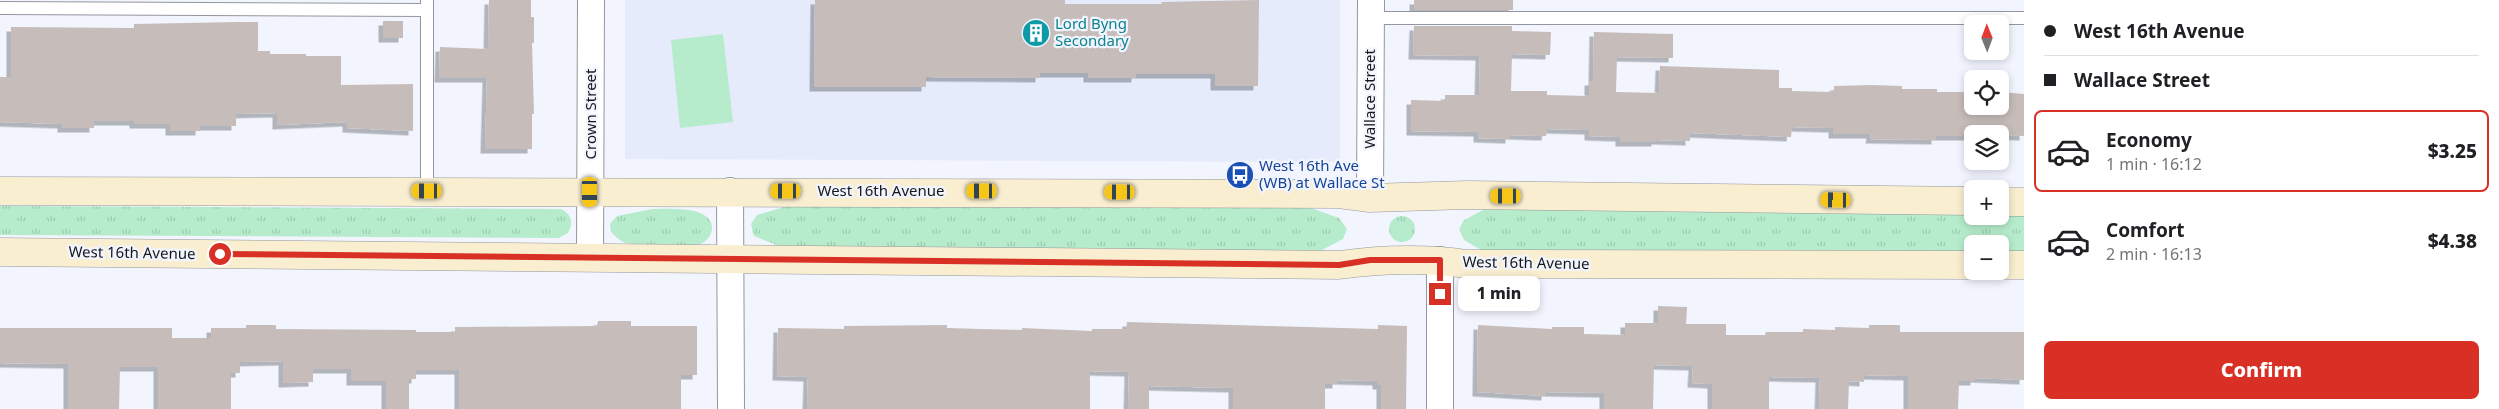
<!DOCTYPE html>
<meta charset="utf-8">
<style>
body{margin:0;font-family:"Noto Sans",sans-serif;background:#f2f2f2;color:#202124;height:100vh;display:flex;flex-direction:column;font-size:19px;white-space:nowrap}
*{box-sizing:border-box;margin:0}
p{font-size:16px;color:#757577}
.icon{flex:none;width:28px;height:28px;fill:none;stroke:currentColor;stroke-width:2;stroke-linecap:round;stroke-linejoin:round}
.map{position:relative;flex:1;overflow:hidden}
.panel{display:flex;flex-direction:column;background:#fff;width:475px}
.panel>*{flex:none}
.top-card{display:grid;align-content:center;height:110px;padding:0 20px;background:#fff}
.needle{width:32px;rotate:359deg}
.tools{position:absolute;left:1964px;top:15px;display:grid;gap:10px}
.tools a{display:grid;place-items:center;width:45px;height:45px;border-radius:8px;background:#fff;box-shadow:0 2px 8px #0003;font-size:25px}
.end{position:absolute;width:22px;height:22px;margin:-11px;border:6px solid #d93025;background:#fff;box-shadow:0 0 0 2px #fff}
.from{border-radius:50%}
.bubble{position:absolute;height:35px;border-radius:8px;background:#fff;box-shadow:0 2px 8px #0003;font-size:16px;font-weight:800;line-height:35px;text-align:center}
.car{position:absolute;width:15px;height:30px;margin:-15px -8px;border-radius:6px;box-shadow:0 0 4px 1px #0007;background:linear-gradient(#f5c518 24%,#345 0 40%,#f5c518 0 76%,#345 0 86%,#f5c518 0)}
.top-card b{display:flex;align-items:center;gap:18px;height:48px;font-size:19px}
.top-card b+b{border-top:1px solid #e0e0e0}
.top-card i{width:12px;height:12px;background:#202124}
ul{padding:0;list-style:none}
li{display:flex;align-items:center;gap:15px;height:82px;margin:0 10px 8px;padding:0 10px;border:2px solid transparent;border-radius:8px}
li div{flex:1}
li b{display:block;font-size:19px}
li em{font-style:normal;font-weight:800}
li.selected{border-color:#d93025}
li>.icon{width:45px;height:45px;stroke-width:1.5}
.primary-button{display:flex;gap:10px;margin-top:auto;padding:10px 20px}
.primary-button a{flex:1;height:58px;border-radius:8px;background:#d93025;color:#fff;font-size:20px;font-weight:800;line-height:58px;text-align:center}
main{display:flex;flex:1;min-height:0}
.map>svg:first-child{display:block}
.built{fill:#e5ebfb}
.grass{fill:url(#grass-tufts)}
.green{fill:#b6eccc}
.building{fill:#c6bcba;filter:url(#shadow)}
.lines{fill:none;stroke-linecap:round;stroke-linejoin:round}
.service-casing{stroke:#93969e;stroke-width:14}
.minor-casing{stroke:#93969e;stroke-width:28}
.secondary-casing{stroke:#93969e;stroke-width:29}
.service{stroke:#fff;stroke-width:12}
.minor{stroke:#fff;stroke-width:26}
.secondary{stroke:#f9eed0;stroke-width:28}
.route{stroke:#d93025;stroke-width:6}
.labels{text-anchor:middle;stroke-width:4.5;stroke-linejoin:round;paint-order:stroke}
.culture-label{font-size:15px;fill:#0d838f;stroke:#f2f5fe;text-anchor:start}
.street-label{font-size:15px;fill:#15171a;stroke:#f2f5fe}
.transit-label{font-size:15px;fill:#164399;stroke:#f2f5fe;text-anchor:start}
</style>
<main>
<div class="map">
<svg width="2024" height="409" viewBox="0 0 2024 409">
<defs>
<pattern id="grass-tufts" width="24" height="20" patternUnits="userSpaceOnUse" patternTransform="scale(1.25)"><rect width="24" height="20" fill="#b6eccc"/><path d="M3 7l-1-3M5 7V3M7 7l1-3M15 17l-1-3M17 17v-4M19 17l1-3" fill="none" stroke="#9ccaaf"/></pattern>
<filter id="shadow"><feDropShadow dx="-4.5" dy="4.5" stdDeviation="0" flood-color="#0004"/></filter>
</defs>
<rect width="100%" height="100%" fill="#f2f5fe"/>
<!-- built -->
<path class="built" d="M625,0H1340V162L625,159Z"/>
<!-- grass -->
<g class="grass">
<path d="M794,204L1308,207L1339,218L1347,229L1343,239L1320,251L784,248L754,236L751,224L757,215Z"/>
<path d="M0,206L561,209C571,214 574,222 568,233L559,238L0,235Z"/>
<path d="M653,209C669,209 714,205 712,230C711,236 706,242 700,244C692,247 637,245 627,243C621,242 616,237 611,232L610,224L617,216Z"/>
<path d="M1483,210H1972V216H2000V210H2024V255H2000V244H1972V255L1486,253L1464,240L1459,229L1464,220Z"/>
<circle cx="1402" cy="229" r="13"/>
</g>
<!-- green -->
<path class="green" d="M723,34L733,122L680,128L671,40Z"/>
<!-- building -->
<g class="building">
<path d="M489,0H531V17H534V43H532L534,114H532V149H485L487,78H439L440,47L488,49Z"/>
<path d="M815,0H1065V4H1162L1161,2L1259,0L1258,86H1215V74H1136V78H1088V73H1040V78L926,77V87H814Z"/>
<rect x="1414" y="0" width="99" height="10"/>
<rect x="383" y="21" width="20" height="17"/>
<path d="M239,22H258V51H270V54H306V56H341V85L413,84V131L347,128V122L277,125V113L236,114V126H200V131H170V124H134V121H94V128H62V124L0,122V77H11V27L134,28V24Z"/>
<path d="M1414,26H1512V31L1551,32L1550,55L1512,54L1511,91H1547V95L1589,96V81H1593L1594,32L1673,34V58L1617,57L1616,92L1659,93L1660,66L1779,70V88H1792V91L1834,92V86L1871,85L1902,86V89H1937V92H1972V106H2000V92L2024,94V136L1972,134V136H1936V140L1870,139L1871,134H1833V128L1792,127L1791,137L1690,133V141L1656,140V142H1620V137L1589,136V130L1547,129L1546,136L1510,135V139L1478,138V132L1411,131V100L1445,101V95H1479L1480,56L1413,55Z"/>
<path d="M1658,306L1687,307L1686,324H1726V335H1765L1766,332H1803V329L1835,330V327L1869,328V325H1900V332H2024V380L1975,378V381H1959L1958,409H1908V376L1864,375V382L1849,381L1848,409H1819L1820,378L1769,377V409H1712V384L1692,383L1693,366L1654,365L1653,409H1604V393L1546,392V396L1477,392L1478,325L1552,329V327H1584V334L1625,335V323H1658Z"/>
<path d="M598,321H631V326H697V375H681V409H459V370H416V379H409V409H386V381H351V369H313V382L283,383V361L240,362V373H231V409H158V367H120L119,409H68V364L0,363V328H172V338H211V328H246V325H276V329L416,330V332H455V327L597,326Z"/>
<path d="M1127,322L1378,329V325L1407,326L1406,409H1381V385H1377V381L1337,380V384H1325V409H1233V388L1149,386V409H1128L1129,372L1090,371V409H807L808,377L777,376L778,328L844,329V326L947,325V328L981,329L1022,330V328L1092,331V329H1126Z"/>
</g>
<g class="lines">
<defs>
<g id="service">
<path d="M0,8L427,10"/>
<path d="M1371,18H2024"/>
<path d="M427,191V0"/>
</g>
<g id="minor">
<path d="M730,191L731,409"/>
<path d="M1370,198L1371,0"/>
<path d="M590,257L591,0"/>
<path d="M1440,260V409"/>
</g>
<g id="secondary">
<path d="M0,191L1339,194L1370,198L1467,195L1972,201"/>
<path d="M2000,202H2024"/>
<path d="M0,252L1339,265C1382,259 1425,258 1467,264L1972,265"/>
<path d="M2000,265H2024"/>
</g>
</defs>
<!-- service casing -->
<use href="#service" class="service-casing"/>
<!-- minor casing -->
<use href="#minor" class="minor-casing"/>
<!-- secondary casing -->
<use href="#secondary" class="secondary-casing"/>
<!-- service -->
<use href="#service" class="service"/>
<!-- minor -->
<use href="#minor" class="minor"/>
<!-- secondary -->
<use href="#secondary" class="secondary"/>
</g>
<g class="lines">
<!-- route -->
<path class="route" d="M220,254L1339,265L1370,260H1440V294"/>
</g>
<!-- icons -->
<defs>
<symbol id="building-disc" viewBox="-11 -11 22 22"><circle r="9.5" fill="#0f9aa8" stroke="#f2f5fe"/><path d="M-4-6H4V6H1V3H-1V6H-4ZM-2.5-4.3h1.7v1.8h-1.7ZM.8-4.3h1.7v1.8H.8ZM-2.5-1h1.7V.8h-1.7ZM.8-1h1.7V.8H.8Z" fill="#fff"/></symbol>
<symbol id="bus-disc" viewBox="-11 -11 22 22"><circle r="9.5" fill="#1a4fb4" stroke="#f2f5fe"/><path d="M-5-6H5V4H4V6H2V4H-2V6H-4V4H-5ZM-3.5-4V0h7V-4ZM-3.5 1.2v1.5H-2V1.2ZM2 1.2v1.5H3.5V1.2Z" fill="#fff"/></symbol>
</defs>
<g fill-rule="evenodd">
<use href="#building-disc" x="1020" y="17" width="32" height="32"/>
<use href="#bus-disc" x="1224" y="159" width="32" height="32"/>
</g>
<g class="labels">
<!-- culture labels -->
<g class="culture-label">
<text x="1055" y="29">Lord Byng<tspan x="1055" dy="17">Secondary</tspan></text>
</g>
<!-- street labels -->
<g class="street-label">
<text transform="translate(1370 99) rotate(-90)" y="5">Wallace Street</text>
<text transform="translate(591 114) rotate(-90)" y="5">Crown Street</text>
<text x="881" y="196">West 16th Avenue</text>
<text transform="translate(132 253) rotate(1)" y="5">West 16th Avenue</text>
<text transform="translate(1526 263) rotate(1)" y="5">West 16th Avenue</text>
</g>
<!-- transit labels -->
<g class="transit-label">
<text x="1259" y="171">West 16th Ave<tspan x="1259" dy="17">(WB) at Wallace St</tspan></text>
</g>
</g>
</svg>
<div class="tools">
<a><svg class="needle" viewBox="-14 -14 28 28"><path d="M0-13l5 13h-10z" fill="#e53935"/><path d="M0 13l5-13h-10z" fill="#757577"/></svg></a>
<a><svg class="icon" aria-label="locate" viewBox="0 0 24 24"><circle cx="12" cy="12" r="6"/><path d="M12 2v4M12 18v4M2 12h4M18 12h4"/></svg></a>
<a><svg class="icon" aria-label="layers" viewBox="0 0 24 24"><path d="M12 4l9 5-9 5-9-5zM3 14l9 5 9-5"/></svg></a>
<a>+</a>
<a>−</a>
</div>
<i class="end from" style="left:220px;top:254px"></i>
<i class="end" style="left:1440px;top:294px"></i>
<div class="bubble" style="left:1458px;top:276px;width:82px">1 min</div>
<i class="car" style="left:427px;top:191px;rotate:270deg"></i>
<i class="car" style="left:786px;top:191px;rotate:270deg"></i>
<i class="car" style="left:982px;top:191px;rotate:270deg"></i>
<i class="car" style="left:590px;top:192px;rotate:180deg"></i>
<i class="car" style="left:1120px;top:192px;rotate:270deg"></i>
<i class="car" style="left:1506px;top:196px;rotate:270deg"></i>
<i class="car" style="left:1836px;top:200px;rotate:271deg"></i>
</div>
<section class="panel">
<div class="top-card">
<b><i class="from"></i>West 16th Avenue</b>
<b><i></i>Wallace Street</b>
</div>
<ul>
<li class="selected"><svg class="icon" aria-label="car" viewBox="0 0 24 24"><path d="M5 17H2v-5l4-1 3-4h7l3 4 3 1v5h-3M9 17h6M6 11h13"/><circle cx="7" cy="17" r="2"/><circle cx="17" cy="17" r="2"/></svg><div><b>Economy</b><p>1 min · 16:12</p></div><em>$3.25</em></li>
<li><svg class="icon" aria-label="car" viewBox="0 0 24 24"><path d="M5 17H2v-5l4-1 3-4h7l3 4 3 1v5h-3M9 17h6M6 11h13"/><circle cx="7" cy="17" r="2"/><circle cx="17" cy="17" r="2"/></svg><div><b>Comfort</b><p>2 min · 16:13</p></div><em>$4.38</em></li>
</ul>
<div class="primary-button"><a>Confirm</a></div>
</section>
</main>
